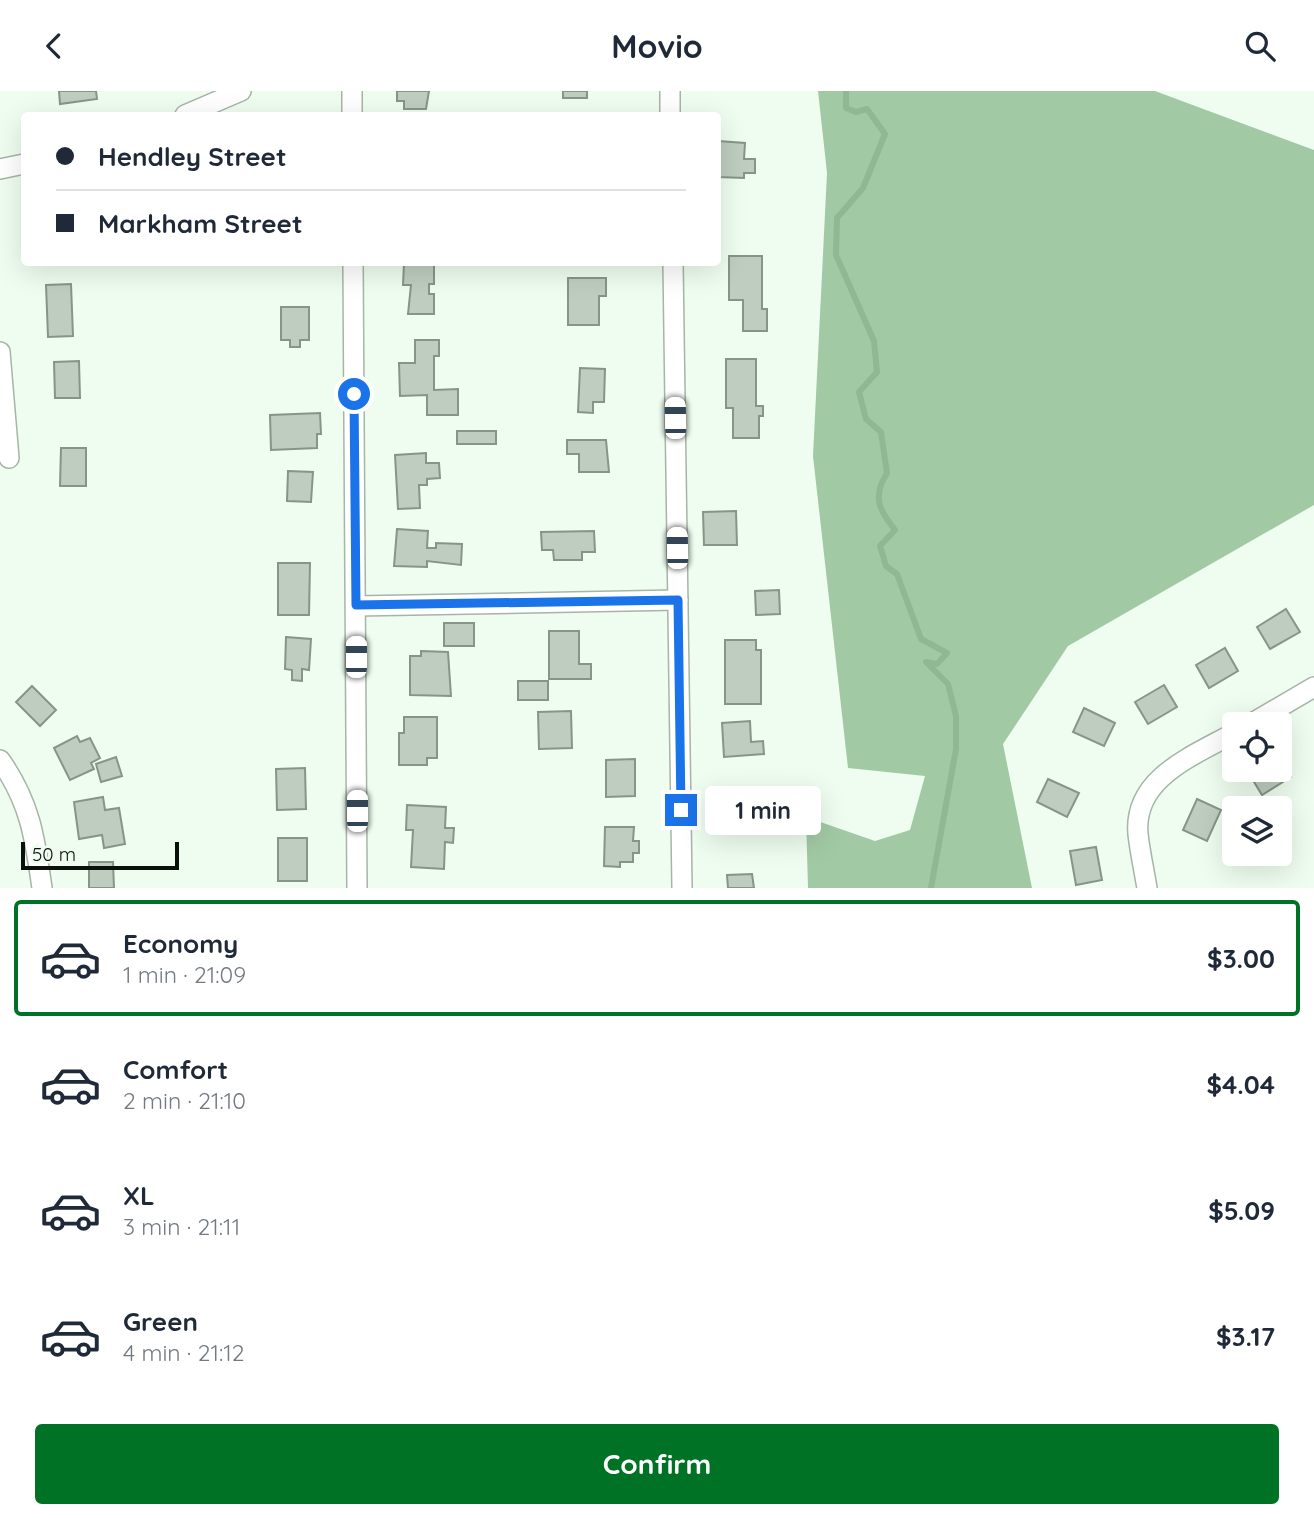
<!DOCTYPE html>
<meta charset="utf-8">
<style>
body{margin:0;font-family:Quicksand,sans-serif;background:#f2f2f3;color:#1f2937;height:100vh;display:flex;flex-direction:column;font-size:26px;white-space:nowrap}
*{box-sizing:border-box;margin:0}
p{font-size:23px;color:#747a83}
.icon{flex:none;width:38px;height:38px;fill:none;stroke:currentColor;stroke-width:2;stroke-linecap:round;stroke-linejoin:round}
.map{position:relative;height:797px;overflow:hidden}
.drawer{display:flex;flex-direction:column;background:#fff;flex:1}
.drawer>*{flex:none}
.hud{position:absolute;left:21px;top:21px;width:700px;height:154px;border-radius:7px;box-shadow:0 7px 28px #0002;display:grid;align-content:center;height:154px;padding:0 35px;background:#fff}
.tools{position:absolute;left:1222px;top:621px;display:grid;gap:14px}
.tools a{display:grid;place-items:center;width:70px;height:70px;border-radius:7px;background:#fff;box-shadow:0 7px 28px #0002;font-size:35px}
.scale{position:absolute;left:21px;bottom:18px;width:158px;box-sizing:border-box;padding-left:7px;border:4px solid #0b100b;border-top:0;font-size:19px;line-height:24px;white-space:nowrap;color:#0b100b;-webkit-text-stroke:5px #eefdef;paint-order:stroke}
.end{position:absolute;width:32px;height:32px;margin:-16px;border:9px solid #1a73e8;background:#fff;box-shadow:0 0 0 4px #fff}
.from{border-radius:50%}
.bubble{position:absolute;height:49px;border-radius:7px;background:#fff;box-shadow:0 7px 28px #0002;font-size:23px;font-weight:800;line-height:49px;text-align:center}
.car{position:absolute;width:21px;height:42px;margin:-21px -10px;border-radius:9px;box-shadow:0 0 5px 2px #0007;background:linear-gradient(#fff 24%,#345 0 40%,#fff 0 76%,#345 0 86%,#fff 0)}
.hud b{display:flex;align-items:center;gap:24px;height:66px;font-size:26px}
.hud b+b{border-top:2px solid #e0e1e3}
.hud i{width:18px;height:18px;background:#1f2937}
ul{padding:12px 0 0;list-style:none}
li{display:flex;align-items:center;gap:21px;height:116px;margin:0 14px 10px;padding:0 21px;border:4px solid transparent;border-radius:7px}
li div{flex:1}
li b{display:block;font-size:26px}
li em{font-style:normal;font-weight:800}
li.selected{border-color:#007225}
li>.icon{width:63px;height:63px;stroke-width:1.5}
.cta{display:flex;gap:14px;margin-top:auto;padding:14px 35px}
.cta a{flex:1;height:80px;border-radius:7px;background:#007225;color:#fff;font-size:28px;font-weight:800;line-height:80px;text-align:center}
header{display:flex;justify-content:space-between;align-items:center;height:91px;padding:0 35px;background:#fff;font-size:32px;font-weight:800}
.map>svg:first-child{display:block}
.forest{fill:#a1caa4}
.lines{fill:none;stroke-linecap:round;stroke-linejoin:round}
.stream{stroke:#90b893;stroke-width:6}
.building{fill:#becdbf;stroke:#879588;stroke-width:2}
.street-casing{stroke:#a6b5a7;stroke-width:22}
.street{stroke:#fff;stroke-width:19}
.route{stroke:#1a73e8;stroke-width:9}
</style>
<header><svg class="icon" aria-label="back" viewBox="0 0 24 24"><path d="M15 5l-7 7 7 7"/></svg>Movio<svg class="icon" aria-label="search" viewBox="0 0 24 24"><circle cx="10" cy="10" r="6"/><path d="M15 15l6 6"/></svg></header>
<div class="map">
<svg width="1314" height="797" viewBox="0 0 1314 797">
<rect width="100%" height="100%" fill="#eefdef"/>
<!-- forest -->
<path class="forest" d="M818,0H1155L1314,59V414L1068,555L1003,653L1032,797H808L806,726L875,750L910,739L925,685L848,677L813,365L827,82Z"/>
<g class="lines">
<!-- stream -->
<path class="stream" d="M846,0V17L856,21L867,18L885,43L863,97L837,127L836,164L874,250L877,281L859,301L866,328L881,341L887,382C872,406 879,419 895,439L880,455L886,475L897,483L921,548L947,562L937,573L926,571L948,593L956,625V658L931,797"/>
</g>
<!-- building -->
<g class="building">
<path d="M59,0H96L97,8L60,13Z"/>
<path d="M397,0H429L426,18H404V10H397Z"/>
<rect x="563" y="0" width="24" height="7"/>
<path d="M718,50L745,52L744,68H755V82H744V87L718,86Z"/>
<path d="M729,165H762V218H767V240H743V209H729Z"/>
<path d="M404,172H434V193H429V203H434V223H408L411,194H403Z"/>
<path d="M568,187H606V205H599V234H568Z"/>
<path d="M71,193L73,245L48,246L46,194Z"/>
<path d="M281,216H309V249H300V256H290V249H281Z"/>
<path d="M415,249H439V265H434V299L458,298V324H427V304L400,305L399,272H415Z"/>
<path d="M726,268H756V315H763V325H759V347H733V317H726Z"/>
<path d="M79,270L80,307H55L54,271Z"/>
<path d="M580,277L605,278L604,311H593V322L578,321Z"/>
<path d="M320,322L321,343H317V357L271,359L270,324Z"/>
<rect x="457" y="340" width="39" height="13"/>
<path d="M567,349H606L609,381H579V363H567Z"/>
<path d="M61,357H86V395H60Z"/>
<path d="M426,362V372H439L440,387L427,388V394H419L420,417L398,418L395,364Z"/>
<path d="M288,380L313,381L311,411L287,410Z"/>
<path d="M736,420L737,454H704L703,421Z"/>
<path d="M397,438L428,440L427,457H436V452L462,453L461,474L427,470V476L394,475Z"/>
<path d="M594,440L595,461H582V469H554L553,459H542L541,441Z"/>
<path d="M278,472H310L309,524H278Z"/>
<path d="M779,499L780,523L756,524L755,500Z"/>
<path d="M1286,518L1300,541L1270,558L1257,536Z"/>
<rect x="444" y="532" width="30" height="23"/>
<path d="M549,540H579V573H591V588H549Z"/>
<path d="M286,546L311,548L309,579L302,578V590L292,589V579L285,578Z"/>
<path d="M725,549H756V559H761V613H725Z"/>
<path d="M1225,557L1238,580L1209,597L1196,574Z"/>
<path d="M421,560L448,561L451,605L410,604V565H421Z"/>
<rect x="518" y="590" width="30" height="19"/>
<path d="M1164,594L1177,616L1148,633L1135,611Z"/>
<path d="M32,595L56,619L40,635L16,611Z"/>
<path d="M1084,617L1115,632L1104,655L1073,641Z"/>
<path d="M571,620L572,657L539,658L538,621Z"/>
<path d="M404,626H437V667H427V674H399V642H404Z"/>
<path d="M750,630L751,651L763,650L764,663L724,666L722,632Z"/>
<path d="M77,645L80,651L90,647L100,667L91,672L94,678L70,689L54,657Z"/>
<path d="M116,666L122,685L101,691L96,673Z"/>
<path d="M1279,666L1291,686L1262,704L1248,681L1279,679Z"/>
<path d="M635,668V705L606,706V669Z"/>
<path d="M305,677L306,718L277,719L276,678Z"/>
<path d="M1048,688L1079,702L1067,726L1037,711Z"/>
<path d="M750,696L751,728L727,729L726,697Z"/>
<path d="M103,706L105,719L119,717L125,753L104,757L102,744L79,748L74,711Z"/>
<path d="M1197,708L1221,719L1207,750L1183,739Z"/>
<path d="M407,714L446,716L445,737H454L453,752L445,751L444,778L411,776L413,739H406Z"/>
<rect x="763" y="727" width="26" height="16"/>
<path d="M605,736H634L633,750H639V762H633V771H620V776L604,775Z"/>
<rect x="278" y="747" width="29" height="43"/>
<path d="M1096,756L1102,789L1076,794L1070,760Z"/>
<path d="M89,771H113L114,797H89Z"/>
<path d="M752,783L754,797H728L727,784Z"/>
</g>
<g class="lines">
<defs>
<g id="street">
<path d="M352,0V24"/>
<path d="M670,0V24"/>
<path d="M185,24L241,0"/>
<path d="M0,78L24,73"/>
<path d="M353,172L357,797"/>
<path d="M673,172L682,797"/>
<path d="M0,261L9,367"/>
<path d="M356,515L678,509"/>
<path d="M1249,634L1314,596"/>
<path d="M0,669C30,711 35,747 42,797"/>
<path d="M1147,797C1144,779 1140,761 1138,743C1133,687 1193,665 1234,642"/>
</g>
</defs>
<!-- street casing -->
<use href="#street" class="street-casing"/>
<!-- street -->
<use href="#street" class="street"/>
</g>
<g class="lines">
<!-- route -->
<path class="route" d="M354,303L356,514L678,509L681,719"/>
</g>
</svg>
<div class="tools">
<a><svg class="icon" aria-label="locate" viewBox="0 0 24 24"><circle cx="12" cy="12" r="6"/><path d="M12 2v4M12 18v4M2 12h4M18 12h4"/></svg></a>
<a><svg class="icon" aria-label="layers" viewBox="0 0 24 24"><path d="M12 4l9 5-9 5-9-5zM3 14l9 5 9-5"/></svg></a>
</div>
<div class="scale">50 m</div>
<i class="end from" style="left:354px;top:303px"></i>
<i class="end" style="left:681px;top:719px"></i>
<div class="bubble" style="left:705px;top:695px;width:116px">1 min</div>
<i class="car" style="left:675px;top:327px;rotate:359deg"></i>
<i class="car" style="left:677px;top:457px;rotate:359deg"></i>
<i class="car" style="left:356px;top:566px;rotate:0deg"></i>
<i class="car" style="left:357px;top:720px;rotate:0deg"></i>
<div class="hud">
<b><i class="from"></i>Hendley Street</b>
<b><i></i>Markham Street</b>
</div>
</div>
<section class="drawer">
<ul>
<li class="selected"><svg class="icon" aria-label="car" viewBox="0 0 24 24"><path d="M5 17H2v-5l4-1 3-4h7l3 4 3 1v5h-3M9 17h6M6 11h13"/><circle cx="7" cy="17" r="2"/><circle cx="17" cy="17" r="2"/></svg><div><b>Economy</b><p>1 min · 21:09</p></div><em>$3.00</em></li>
<li><svg class="icon" aria-label="car" viewBox="0 0 24 24"><path d="M5 17H2v-5l4-1 3-4h7l3 4 3 1v5h-3M9 17h6M6 11h13"/><circle cx="7" cy="17" r="2"/><circle cx="17" cy="17" r="2"/></svg><div><b>Comfort</b><p>2 min · 21:10</p></div><em>$4.04</em></li>
<li><svg class="icon" aria-label="car" viewBox="0 0 24 24"><path d="M5 17H2v-5l4-1 3-4h7l3 4 3 1v5h-3M9 17h6M6 11h13"/><circle cx="7" cy="17" r="2"/><circle cx="17" cy="17" r="2"/></svg><div><b>XL</b><p>3 min · 21:11</p></div><em>$5.09</em></li>
<li><svg class="icon" aria-label="car" viewBox="0 0 24 24"><path d="M5 17H2v-5l4-1 3-4h7l3 4 3 1v5h-3M9 17h6M6 11h13"/><circle cx="7" cy="17" r="2"/><circle cx="17" cy="17" r="2"/></svg><div><b>Green</b><p>4 min · 21:12</p></div><em>$3.17</em></li>
</ul>
<div class="cta"><a>Confirm</a></div>
</section>
